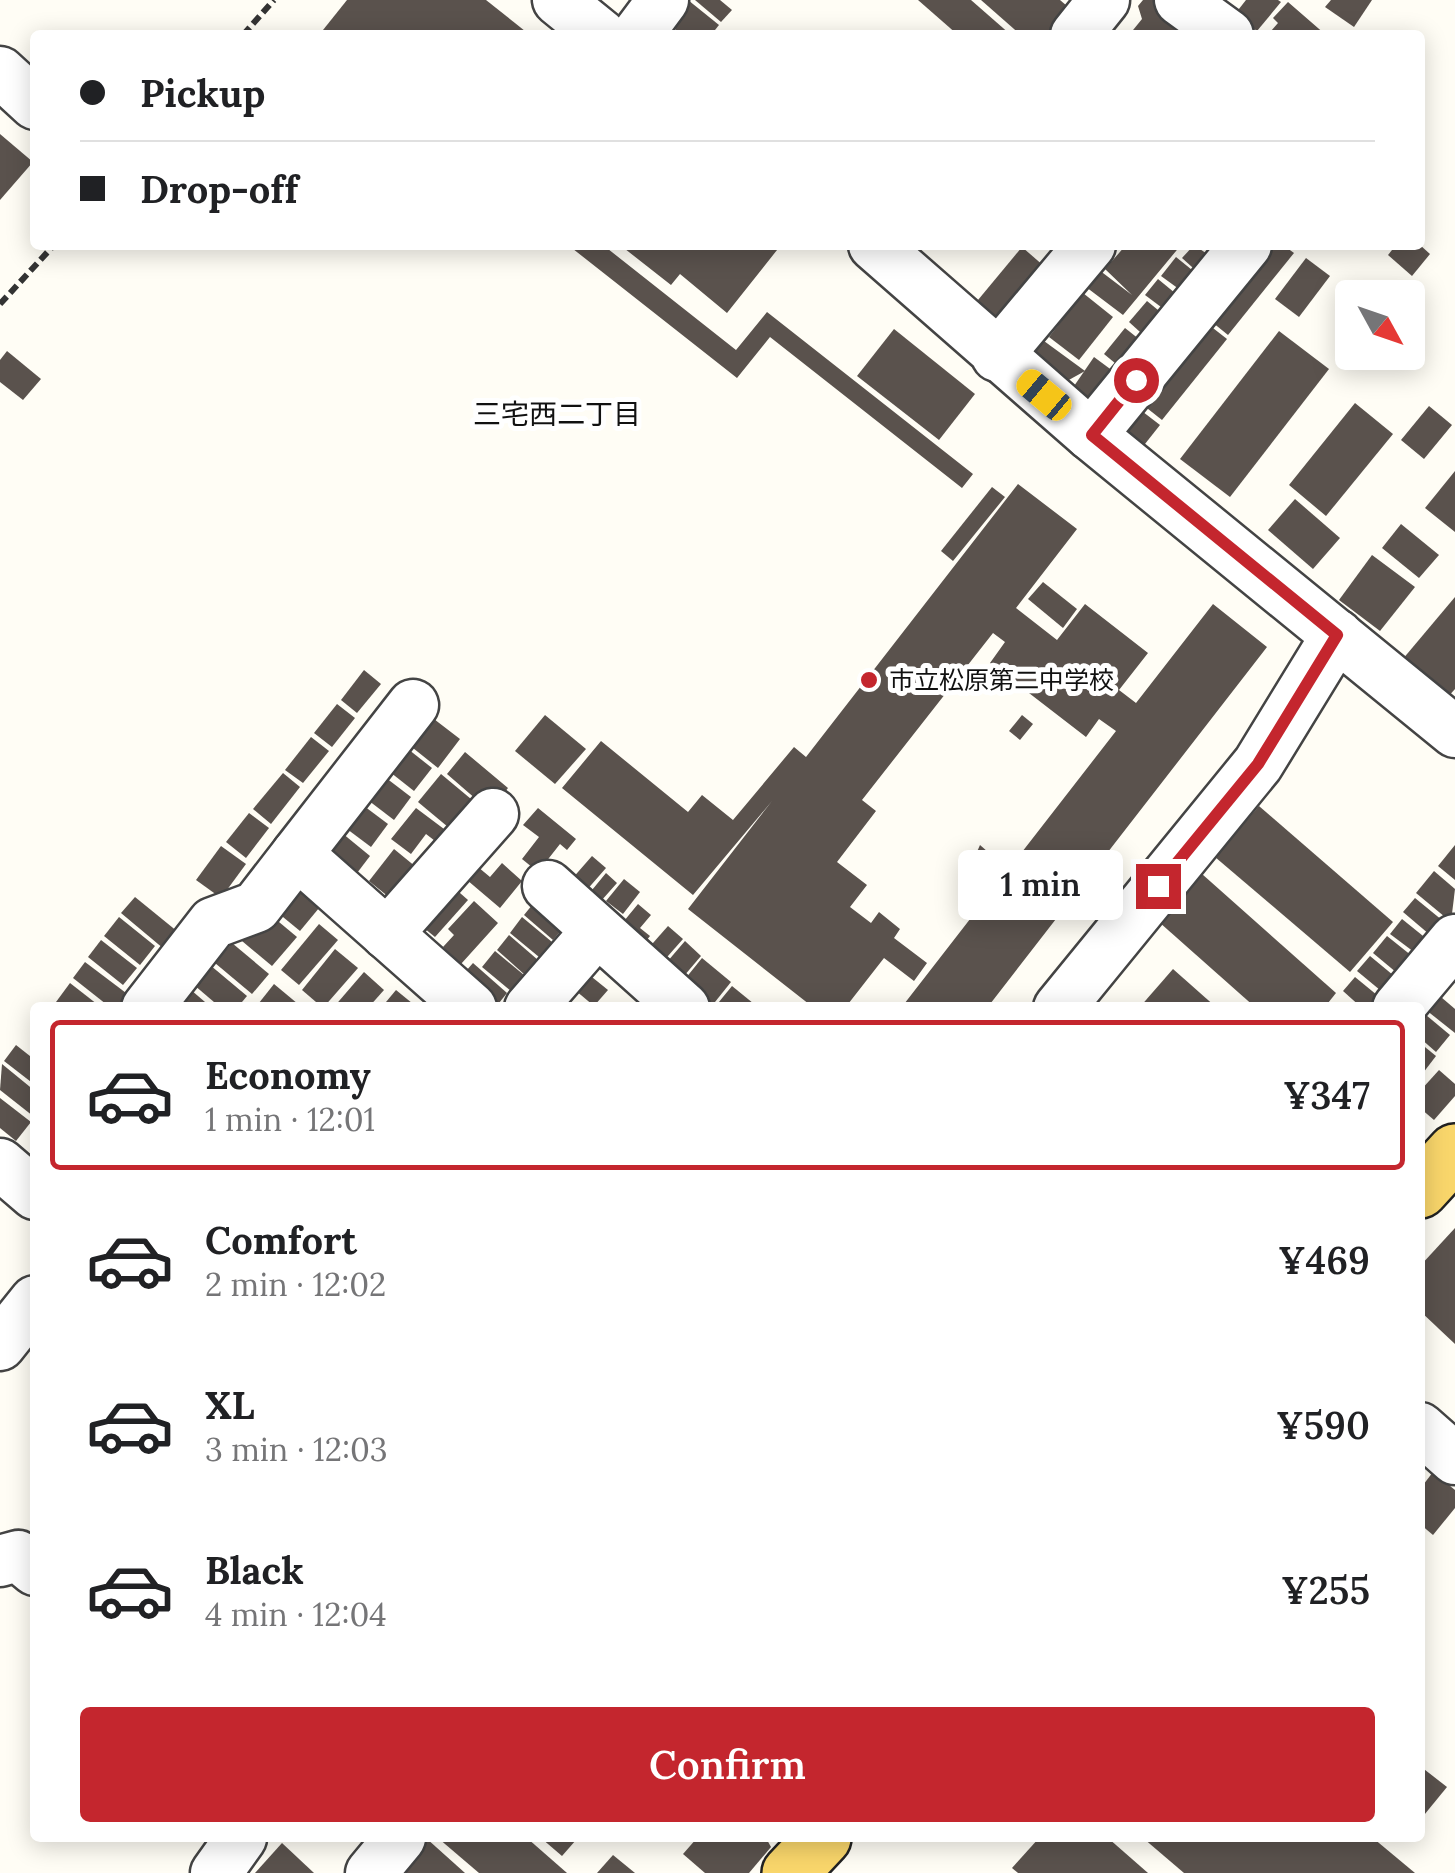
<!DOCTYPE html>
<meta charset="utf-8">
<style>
body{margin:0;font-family:Lora,"Noto Sans JP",serif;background:#f6f6f6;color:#202124;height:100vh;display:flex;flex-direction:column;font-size:38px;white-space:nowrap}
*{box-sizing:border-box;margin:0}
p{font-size:32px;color:#757577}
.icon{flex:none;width:55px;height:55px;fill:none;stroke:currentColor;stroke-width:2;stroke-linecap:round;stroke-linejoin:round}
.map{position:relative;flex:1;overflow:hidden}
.details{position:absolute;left:30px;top:1002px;width:1395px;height:840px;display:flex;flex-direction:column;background:#fff;border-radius:10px;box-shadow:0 5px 25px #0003}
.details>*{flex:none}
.banner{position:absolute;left:30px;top:30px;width:1395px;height:220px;border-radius:10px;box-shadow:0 5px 25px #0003;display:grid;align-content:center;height:220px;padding:0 50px;background:#fff}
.needle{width:65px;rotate:130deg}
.controls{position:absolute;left:1335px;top:280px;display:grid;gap:20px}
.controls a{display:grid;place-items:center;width:90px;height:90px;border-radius:10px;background:#fff;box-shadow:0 5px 25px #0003;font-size:50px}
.end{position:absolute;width:45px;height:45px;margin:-22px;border:12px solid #c4262e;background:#fff;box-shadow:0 0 0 5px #fff}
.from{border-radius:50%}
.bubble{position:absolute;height:70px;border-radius:10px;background:#fff;box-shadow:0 5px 25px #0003;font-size:32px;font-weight:600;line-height:70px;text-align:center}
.car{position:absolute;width:30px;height:60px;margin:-30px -15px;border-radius:12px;box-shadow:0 0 8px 2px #0007;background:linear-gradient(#f5c518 24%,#345 0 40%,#f5c518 0 76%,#345 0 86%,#f5c518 0)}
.banner b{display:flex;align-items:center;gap:35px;height:95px;font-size:38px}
.banner b+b{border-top:2px solid #e0e0e0}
.banner i{width:25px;height:25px;background:#202124}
ul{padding:18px 0 0;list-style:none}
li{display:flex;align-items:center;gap:30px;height:150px;margin:0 20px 15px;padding:0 30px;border:5px solid transparent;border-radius:10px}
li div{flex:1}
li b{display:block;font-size:38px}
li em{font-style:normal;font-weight:600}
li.current{border-color:#c4262e}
li>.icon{width:90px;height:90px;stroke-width:1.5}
.cta{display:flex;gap:20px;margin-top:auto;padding:20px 50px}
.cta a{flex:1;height:115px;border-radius:10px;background:#c4262e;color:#fff;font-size:40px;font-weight:600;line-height:115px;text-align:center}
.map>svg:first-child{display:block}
.building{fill:#5a524d}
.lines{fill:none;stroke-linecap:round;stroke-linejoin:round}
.minor-casing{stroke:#444;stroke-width:55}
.major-casing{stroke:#222;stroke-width:60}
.path{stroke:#333;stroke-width:6;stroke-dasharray:10 5;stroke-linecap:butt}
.minor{stroke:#fff;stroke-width:50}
.major{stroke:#f9d66b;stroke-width:55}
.route{stroke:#c4262e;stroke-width:12}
.poi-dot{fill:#c4262e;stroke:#fff;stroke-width:4}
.labels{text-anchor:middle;stroke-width:10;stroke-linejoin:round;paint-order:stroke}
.poi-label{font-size:25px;fill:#111;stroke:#fff;text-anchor:start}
.neighbourhood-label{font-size:28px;fill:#111;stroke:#fff}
</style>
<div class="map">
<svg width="1455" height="1873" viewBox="0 0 1455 1873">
<rect width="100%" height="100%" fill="#fffdf5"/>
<!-- building -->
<g class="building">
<path d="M347,0H486L530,35H319Z"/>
<path d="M680,0H688L719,25L711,35H682L664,20Z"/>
<path d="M695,0H720L732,10L721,22Z"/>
<path d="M918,0H971L1011,35H958Z"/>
<path d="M981,0H1060L1074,12L1053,35H1021Z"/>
<path d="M1143,0H1162L1184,17L1170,35H1129L1142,19L1138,6Z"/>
<path d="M1246,0H1278L1281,2L1257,31L1235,14Z"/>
<path d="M1331,0H1372L1354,27L1325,7Z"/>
<path d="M1288,2L1326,35H1276L1271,31L1278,23L1273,18Z"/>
<path d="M0,134L33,162L0,200Z"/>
<path d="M568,245H603L736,350L767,312L973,474L962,488L770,337L737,378Z"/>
<path d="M620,245H781L727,313L680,274L671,285Z"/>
<path d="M1126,245H1181L1123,315L1086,287L1099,270L1132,295L1105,269Z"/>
<path d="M1194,245L1216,260L1202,276L1182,258Z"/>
<path d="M1266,245H1283L1294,253L1228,335L1207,318Z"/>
<path d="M1396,245H1420L1430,254L1412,276L1388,255Z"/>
<path d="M1022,247L1052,273L1003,332L973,306Z"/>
<path d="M1176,257L1197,274L1183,292L1161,276Z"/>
<path d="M1306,258L1330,276L1299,317L1275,299Z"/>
<path d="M1158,279L1181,298L1169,313L1145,295Z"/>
<path d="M1083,293L1113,317L1079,360L1049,337Z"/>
<path d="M1147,301L1169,319L1150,341L1129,322Z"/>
<path d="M1204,321L1227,339L1162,420L1138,401Z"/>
<path d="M1125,328L1149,347L1127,373L1104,354Z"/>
<path d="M894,329L975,394L939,440L857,376Z"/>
<path d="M1279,331L1329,369L1230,497L1180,459Z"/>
<path d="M1044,341L1085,371L1067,381L1032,356Z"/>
<path d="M7,351L41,379L23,400L0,382V360Z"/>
<path d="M1094,357L1121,377L1100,407L1072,389Z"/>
<path d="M1355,403L1393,434L1326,516L1289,485Z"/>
<path d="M1134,405L1160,425L1141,449L1115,429Z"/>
<path d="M1429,406L1452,425L1424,459L1401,440Z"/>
<path d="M1455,471V532L1425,508Z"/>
<path d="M1018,484L1077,529L1016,608L1057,640L1085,604L1148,653L1119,690L1136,703L1213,604L1267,647L987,1008H901L1116,731L1099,719L1086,737L990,663L1005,642L993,633L862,800L876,811L837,862L867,885L850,907L871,923L879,912L900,929L894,938L927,963L914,981L884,958L845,1008H814L688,909L772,801L693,895L562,788L601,741L688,812L702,795L733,820L794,747L806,757Z"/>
<path d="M992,487L1005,497L953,561L941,551Z"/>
<path d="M1295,499L1340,538L1313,569L1268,530Z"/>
<path d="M1401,524L1439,555L1419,578L1382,548Z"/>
<path d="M1372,555L1415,587L1380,631L1339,600Z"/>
<path d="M1043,582L1077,609L1063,628L1028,599Z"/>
<path d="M1455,597V689L1447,698L1402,660Z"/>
<path d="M364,670L381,684L357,713L341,700Z"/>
<path d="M337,704L355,718L332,747L314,733Z"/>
<path d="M417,706L460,739L438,768L413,748L425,733L407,719Z"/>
<path d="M545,715L586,749L555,784L515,751Z"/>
<path d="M1022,715L1033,724L1020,740L1009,731Z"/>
<path d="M311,737L329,751L303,783L285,770Z"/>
<path d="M394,738L432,768L414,791L376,761Z"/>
<path d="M465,752L508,788L498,801L485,790L477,800L447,774Z"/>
<path d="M377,771L411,797L394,820L360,794Z"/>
<path d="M283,773L300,787L271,824L253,809Z"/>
<path d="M441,774L471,799L448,827L418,802Z"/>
<path d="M352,797L388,824L371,847L335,820Z"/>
<path d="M1259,806L1393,922L1350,972L1215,857Z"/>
<path d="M416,808L448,832L439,844L426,834L411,854L391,839Z"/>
<path d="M538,808L576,839L567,850L560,844L538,872L522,859L539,837L523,825Z"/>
<path d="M249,813L269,828L246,858L226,842Z"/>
<path d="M331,824L370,856L354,877L313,844Z"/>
<path d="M980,845L988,852L992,864L987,869L972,863Z"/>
<path d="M1455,845V880L1438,866Z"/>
<path d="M221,846L246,864L221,898L196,880Z"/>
<path d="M394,849L416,867L390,898L369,881Z"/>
<path d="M592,856L606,868L578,900L564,888Z"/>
<path d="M502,863L522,881L500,908L467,880L478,867L490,877Z"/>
<path d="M1434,871L1455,889L1451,922L1416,893Z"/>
<path d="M606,873L617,883L601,901L624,921L638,904L651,915L640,928L650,936L639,950L583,901Z"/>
<path d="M1202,874L1336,993L1324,1008H1256L1159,922Z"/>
<path d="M295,879L324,902L300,931L272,908Z"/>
<path d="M444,879L468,900L435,937L419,924Z"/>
<path d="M624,879L640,892L623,914L606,901Z"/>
<path d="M135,897L178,932L164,949L121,913Z"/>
<path d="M1415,898L1448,925L1436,940L1403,912Z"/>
<path d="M537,899L566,925L553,940L524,915Z"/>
<path d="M474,901L498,923L461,964L443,947L454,935L448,929Z"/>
<path d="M267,912L297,937L272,966L242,941Z"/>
<path d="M119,917L155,946L140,965L104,936Z"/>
<path d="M522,917L552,942L539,957L510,933Z"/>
<path d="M1402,919L1433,944L1422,958L1390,934Z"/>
<path d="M319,924L338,940L299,985L281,970Z"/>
<path d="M668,926L683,939L660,965L645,952Z"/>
<path d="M509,935L538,960L525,975L497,950Z"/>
<path d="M1387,936L1417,960L1403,978L1373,953Z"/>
<path d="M101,940L137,968L123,985L88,957Z"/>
<path d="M685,941L701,956L678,983L661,969Z"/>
<path d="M232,943L269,974L252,994L215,963Z"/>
<path d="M335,949L358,968L323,1008L302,990Z"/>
<path d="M495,951L524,975L511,991L482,967Z"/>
<path d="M1370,956L1399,980L1386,995L1357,971Z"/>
<path d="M702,958L731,982L711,1007L681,984Z"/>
<path d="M85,962L134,999L127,1008H111L73,978Z"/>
<path d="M473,963L507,993L495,1008L459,979Z"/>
<path d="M210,965L247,996L237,1008H221L194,985Z"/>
<path d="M582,969L608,990L594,1006L569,985Z"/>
<path d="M1173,969L1217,1008H1139Z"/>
<path d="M364,972L384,990L368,1008H333Z"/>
<path d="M1355,977L1383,1000L1377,1008H1362L1343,991Z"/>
<path d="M70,983L102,1008H63L56,1002Z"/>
<path d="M274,984L298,1004L295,1008H255Z"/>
<path d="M732,986L759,1008H714Z"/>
<path d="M191,990L212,1008H176Z"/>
<path d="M396,990L418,1008H381Z"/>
<path d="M1434,991L1455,1009V1033L1421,1006Z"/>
<path d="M1420,1010L1450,1035L1436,1052L1420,1038Z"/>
<path d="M1420,1043L1436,1056L1423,1073L1420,1070Z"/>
<path d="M16,1045L35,1060V1085L4,1061Z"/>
<path d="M2,1064L35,1091L33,1116L0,1090Z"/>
<path d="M1439,1070L1455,1084V1096L1434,1120L1420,1108V1091Z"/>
<path d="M0,1098L31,1122L16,1141L0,1128Z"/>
<path d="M1455,1228V1344L1420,1311V1266Z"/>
<path d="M1433,1472L1455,1490V1508L1433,1535L1420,1524V1489Z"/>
<path d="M1420,1766L1447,1787L1420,1820Z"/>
<path d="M426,1838L465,1873H394Z"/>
<path d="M438,1838H527L567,1873H479Z"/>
<path d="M541,1838H574L576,1840L562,1856Z"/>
<path d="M697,1838H766L771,1847L749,1873H705L683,1854Z"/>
<path d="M1039,1838H1108L1148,1873H1018L1012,1868Z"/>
<path d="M1143,1838H1373L1415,1873H1184Z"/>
<path d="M282,1843L314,1873H255Z"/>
<path d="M613,1855L635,1873H597Z"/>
</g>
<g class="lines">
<defs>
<g id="minor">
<path d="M558,0L601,35"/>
<path d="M1180,0L1228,35"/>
<path d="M637,35L663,0"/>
<path d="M1076,35L1104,0"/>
<path d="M0,72L35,104"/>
<path d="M874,245L1091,435L1455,732"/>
<path d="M997,356L1090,245"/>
<path d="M1091,435L1246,245"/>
<path d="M297,854L413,705"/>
<path d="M548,886L684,1008"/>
<path d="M387,934L493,814"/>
<path d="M147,1008L213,923L256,907L297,854L471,1008"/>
<path d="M530,1008L597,931"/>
<path d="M1059,1008L1258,764L1337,635"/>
<path d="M1398,1008L1455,940"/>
<path d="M0,1164L35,1194"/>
<path d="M0,1345L35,1301"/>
<path d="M1420,1428L1455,1459"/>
<path d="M0,1561L18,1556L35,1570"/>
<path d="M216,1873L241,1838"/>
<path d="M371,1873L400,1838"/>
</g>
<g id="major">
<path d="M1420,1190L1455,1152"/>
<path d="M790,1873L823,1838"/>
</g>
</defs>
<!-- minor casing -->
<use href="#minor" class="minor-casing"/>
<!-- major casing -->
<use href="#major" class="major-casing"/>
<!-- path -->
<g class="path">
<path d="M243,35L274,0"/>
<path d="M0,304L54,245"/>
</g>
<!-- minor -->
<use href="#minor" class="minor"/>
<!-- major -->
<use href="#major" class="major"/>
</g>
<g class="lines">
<!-- route -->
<path class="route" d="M1136,380L1092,435L1337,635L1258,764L1158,886"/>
</g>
<!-- markers -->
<circle class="poi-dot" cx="869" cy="680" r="10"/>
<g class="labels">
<!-- poi labels -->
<g class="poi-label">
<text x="889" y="689">市立松原第二中学校</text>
</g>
<!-- neighbourhood labels -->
<g class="neighbourhood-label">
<text x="557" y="424">三宅西二丁目</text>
</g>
</g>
</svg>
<div class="controls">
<a><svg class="needle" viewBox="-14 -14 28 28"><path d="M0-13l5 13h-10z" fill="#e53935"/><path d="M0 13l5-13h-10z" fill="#757577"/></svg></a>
</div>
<i class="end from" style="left:1136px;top:380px"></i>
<i class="end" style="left:1158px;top:886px"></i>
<div class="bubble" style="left:958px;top:850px;width:165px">1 min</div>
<i class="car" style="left:1044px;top:395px;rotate:310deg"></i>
<div class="banner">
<b><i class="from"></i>Pickup</b>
<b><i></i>Drop-off</b>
</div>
<section class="details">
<ul>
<li class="current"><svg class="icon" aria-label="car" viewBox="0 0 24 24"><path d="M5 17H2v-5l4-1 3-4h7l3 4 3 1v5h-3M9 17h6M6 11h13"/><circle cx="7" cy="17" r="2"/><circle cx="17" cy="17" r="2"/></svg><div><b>Economy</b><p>1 min · 12:01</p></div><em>¥347</em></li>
<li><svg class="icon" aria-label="car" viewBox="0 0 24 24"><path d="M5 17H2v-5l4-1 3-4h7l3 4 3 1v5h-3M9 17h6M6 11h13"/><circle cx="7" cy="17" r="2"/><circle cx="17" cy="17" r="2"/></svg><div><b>Comfort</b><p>2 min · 12:02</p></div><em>¥469</em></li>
<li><svg class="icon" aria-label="car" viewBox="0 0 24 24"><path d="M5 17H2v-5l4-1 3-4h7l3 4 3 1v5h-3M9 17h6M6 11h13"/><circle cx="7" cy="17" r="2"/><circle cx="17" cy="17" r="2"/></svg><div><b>XL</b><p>3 min · 12:03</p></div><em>¥590</em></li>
<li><svg class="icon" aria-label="car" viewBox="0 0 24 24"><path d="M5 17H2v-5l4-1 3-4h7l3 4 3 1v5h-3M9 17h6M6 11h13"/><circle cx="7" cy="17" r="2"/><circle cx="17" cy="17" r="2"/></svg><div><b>Black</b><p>4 min · 12:04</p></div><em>¥255</em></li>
</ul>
<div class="cta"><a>Confirm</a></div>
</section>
</div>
